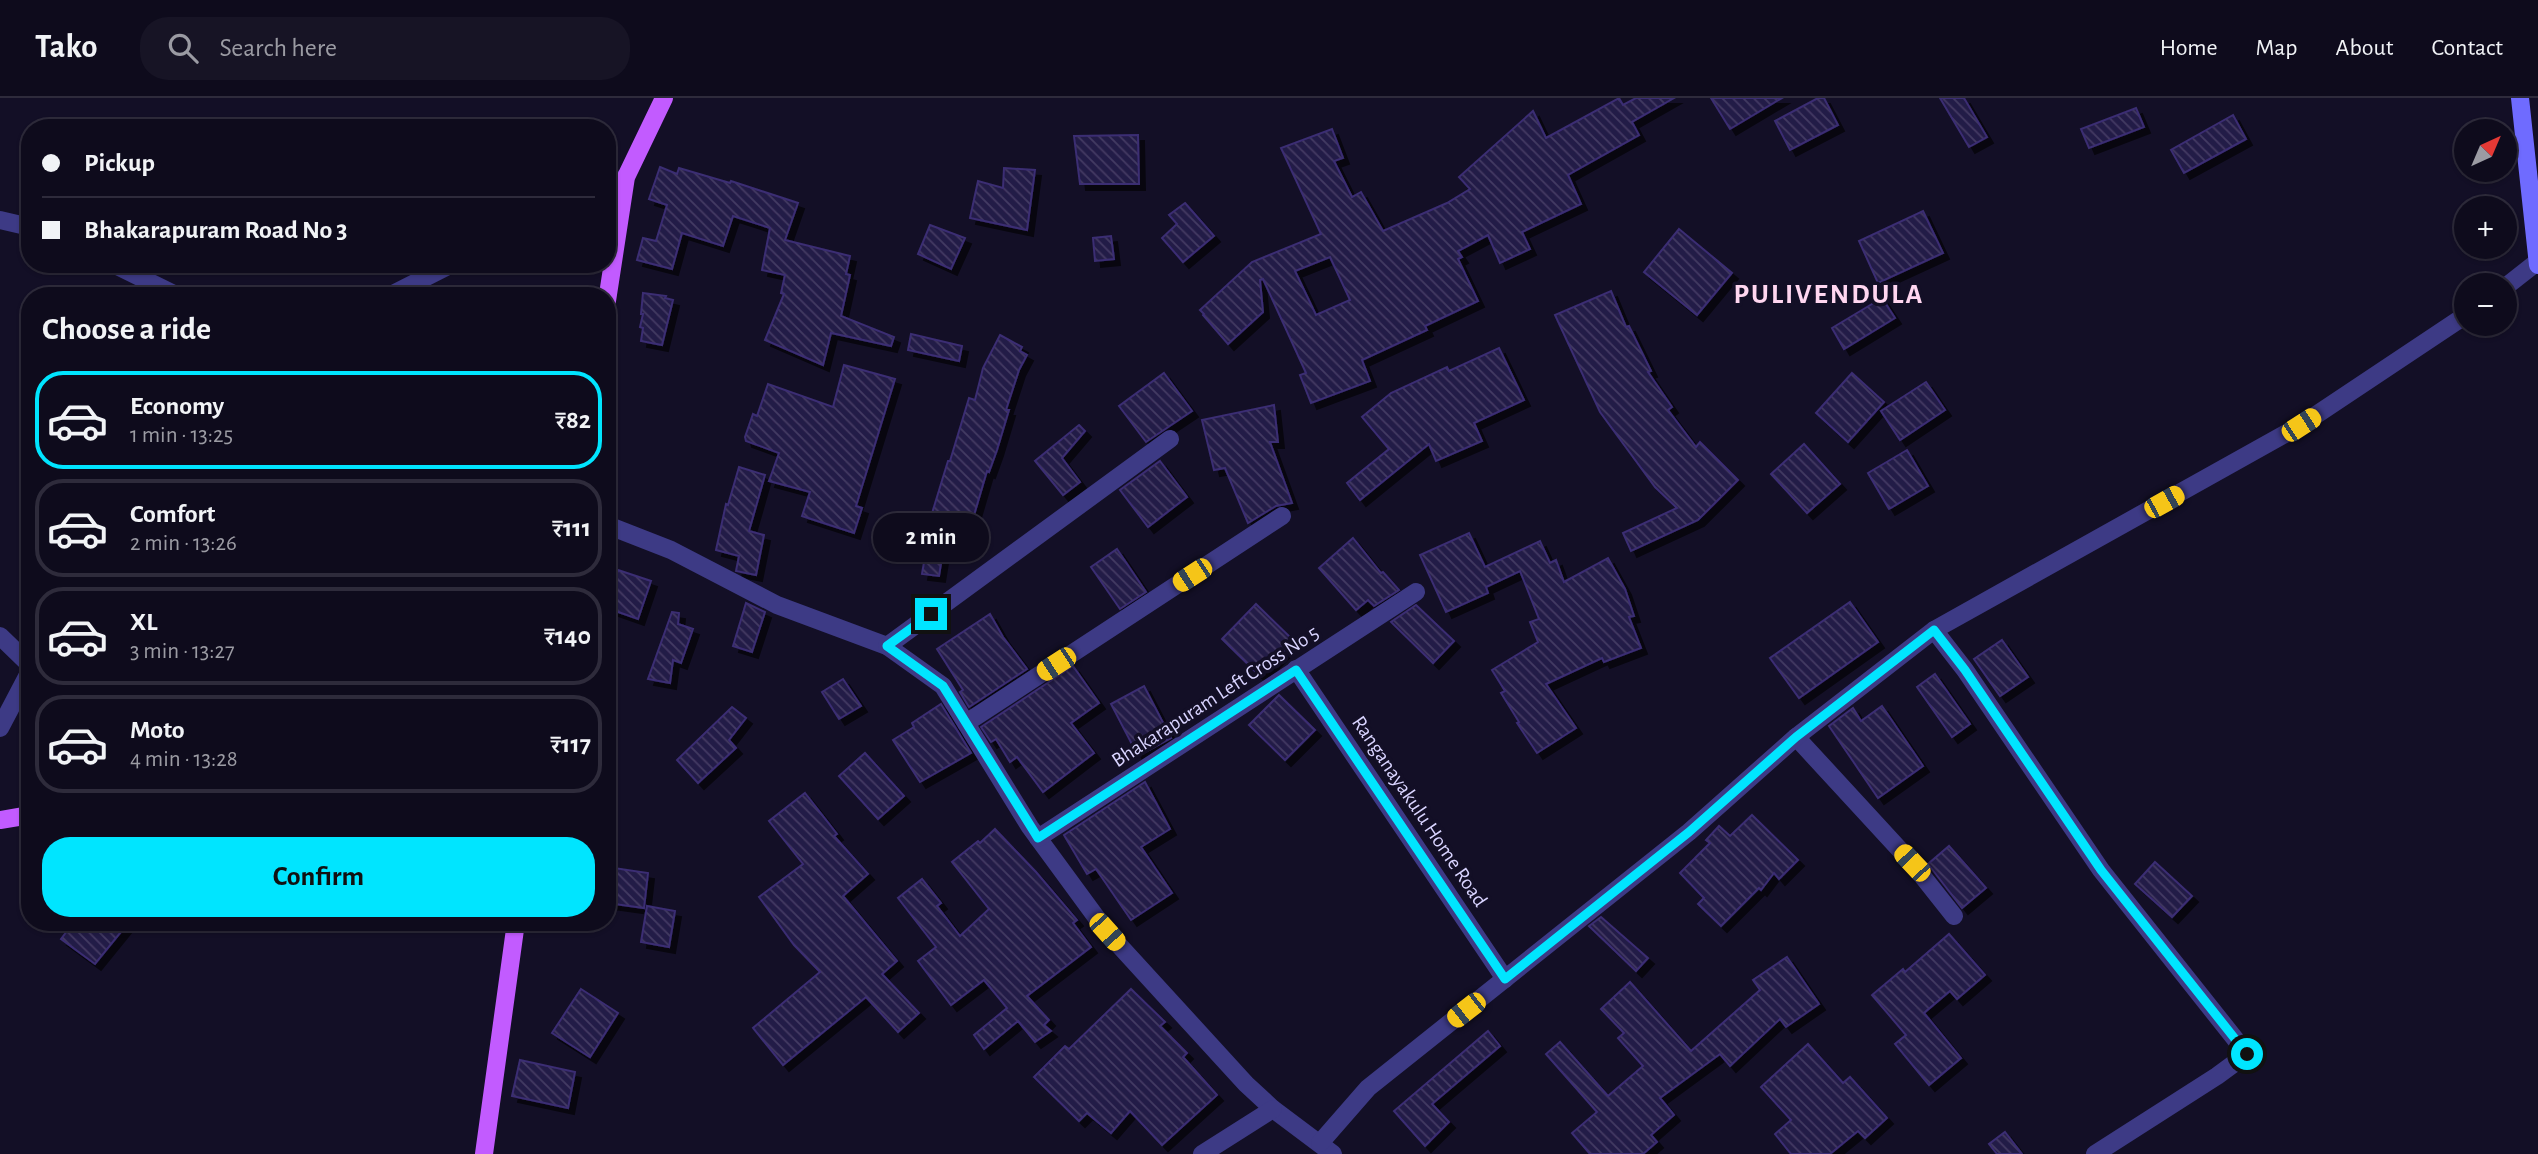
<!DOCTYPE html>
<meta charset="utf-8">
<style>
body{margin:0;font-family:"Alegreya Sans",sans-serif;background:#171425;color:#f1f3f6;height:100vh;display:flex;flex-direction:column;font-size:26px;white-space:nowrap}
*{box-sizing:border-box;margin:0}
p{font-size:23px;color:#9b9ba3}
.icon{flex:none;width:38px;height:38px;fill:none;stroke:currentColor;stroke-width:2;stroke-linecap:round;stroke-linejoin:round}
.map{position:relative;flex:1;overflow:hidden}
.drawer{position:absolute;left:21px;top:189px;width:595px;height:644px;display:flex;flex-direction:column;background:#0e0b1c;border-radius:28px;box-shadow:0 2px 5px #0004,0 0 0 2px #2e2b3b}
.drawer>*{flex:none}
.hud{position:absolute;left:21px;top:21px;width:595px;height:154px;border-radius:28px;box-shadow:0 2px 5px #0004,0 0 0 2px #2e2b3b;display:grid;align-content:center;height:154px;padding:0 21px;background:#0e0b1c}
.needle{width:46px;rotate:44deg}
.fabs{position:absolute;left:2454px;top:21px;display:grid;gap:14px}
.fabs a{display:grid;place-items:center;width:63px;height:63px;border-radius:50%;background:#0e0b1c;box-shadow:0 2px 5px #0004,0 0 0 2px #2e2b3b;font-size:35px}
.end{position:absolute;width:32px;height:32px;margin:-16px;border:9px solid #00e5ff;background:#111;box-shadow:0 0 0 4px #111}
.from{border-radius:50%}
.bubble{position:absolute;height:49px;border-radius:24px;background:#0e0b1c;box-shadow:0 2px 5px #0004,0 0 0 2px #2e2b3b;font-size:23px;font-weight:600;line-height:49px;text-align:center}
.car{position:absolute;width:21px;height:42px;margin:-21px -10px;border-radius:9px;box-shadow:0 0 5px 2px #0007;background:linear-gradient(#f5c518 24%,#345 0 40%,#f5c518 0 76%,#345 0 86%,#f5c518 0)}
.hud b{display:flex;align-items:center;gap:24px;height:66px;font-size:26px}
.hud b+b{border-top:2px solid #2e2b3b}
.hud i{width:18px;height:18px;background:#f1f3f6}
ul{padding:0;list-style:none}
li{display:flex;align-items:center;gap:21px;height:98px;margin:0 14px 10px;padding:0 7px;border:4px solid #2e2b3b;border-radius:28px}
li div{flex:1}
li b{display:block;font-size:26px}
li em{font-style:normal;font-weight:600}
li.current{border-color:#00e5ff}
li>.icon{width:63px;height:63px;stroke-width:1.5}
h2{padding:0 21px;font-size:32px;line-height:84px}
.cta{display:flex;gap:14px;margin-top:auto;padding:14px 21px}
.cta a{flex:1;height:80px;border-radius:28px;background:#00e5ff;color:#111;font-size:28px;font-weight:600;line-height:80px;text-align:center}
header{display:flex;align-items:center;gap:42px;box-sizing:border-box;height:98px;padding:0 35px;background:#0e0b1c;border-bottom:2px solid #2e2b3b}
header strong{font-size:33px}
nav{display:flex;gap:38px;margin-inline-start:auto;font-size:24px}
.search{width:490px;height:63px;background:#171425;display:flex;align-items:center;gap:18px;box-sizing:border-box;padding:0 24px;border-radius:28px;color:#9b9ba3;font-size:26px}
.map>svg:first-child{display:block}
.building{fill:url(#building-back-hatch);stroke:#3b2d73;stroke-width:2;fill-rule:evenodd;filter:url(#shadow)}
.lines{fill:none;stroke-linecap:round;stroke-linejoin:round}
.street{stroke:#3d3a85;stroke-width:18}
.secondary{stroke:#6f6bff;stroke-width:18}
.primary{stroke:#c25bff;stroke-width:18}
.route{stroke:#00e5ff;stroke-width:9}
.labels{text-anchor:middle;stroke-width:7;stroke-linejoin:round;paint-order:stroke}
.street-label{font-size:21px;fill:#d9d4ff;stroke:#130f26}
.district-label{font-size:28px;font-weight:bold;letter-spacing:2px;fill:#ffd6f0;stroke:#130f26}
</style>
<header>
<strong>Tako</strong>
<div class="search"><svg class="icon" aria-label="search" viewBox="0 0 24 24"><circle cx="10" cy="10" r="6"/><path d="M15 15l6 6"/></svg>Search here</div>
<nav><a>Home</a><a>Map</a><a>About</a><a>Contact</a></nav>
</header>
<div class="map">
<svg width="2538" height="1056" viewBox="0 0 2538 1056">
<defs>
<pattern id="building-back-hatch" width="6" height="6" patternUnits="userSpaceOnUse" patternTransform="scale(1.75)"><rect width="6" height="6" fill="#241b47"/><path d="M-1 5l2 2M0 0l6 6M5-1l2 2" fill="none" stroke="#433b63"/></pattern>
<filter id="shadow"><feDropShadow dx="6" dy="6" stdDeviation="0" flood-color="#0009"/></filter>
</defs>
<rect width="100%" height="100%" fill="#130f26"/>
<!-- building -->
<g class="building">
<path d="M1619,0L1623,7L1636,0H1674L1632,24L1639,37L1568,77L1581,106L1522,134L1530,151L1500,165L1488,137L1458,153L1462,159L1458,161L1478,203L1425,228L1427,232L1362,262L1370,283L1311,305L1300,277L1306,275L1263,181L1260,182L1263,214L1228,246L1203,217L1204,216L1200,212L1252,164L1321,136L1281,50L1332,31L1343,60L1334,63L1352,99L1361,94L1383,133L1447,105L1470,91L1459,79L1533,13L1546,40ZM1330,159L1350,202L1316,217L1295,173Z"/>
<path d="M1711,0H1782L1730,31Z"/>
<path d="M1818,0H1824L1838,27L1790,52L1775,23Z"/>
<path d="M1940,0H1964L1987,39L1969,49Z"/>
<path d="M2136,10L2144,29L2089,50L2081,31Z"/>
<path d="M2233,17L2246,41L2184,75L2171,52Z"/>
<path d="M1138,37L1139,86H1080L1074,38Z"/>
<path d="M660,69L677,76L679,70L730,85L731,83L798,105L785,142L850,158L846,176L850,177L841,218L894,239L891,248L831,235L823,267L765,242L784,196L781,195L785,177L762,172L770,130L733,118L723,148L682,135L672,171L637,162L643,140L656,143L667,107L649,101Z"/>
<path d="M1004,70L1035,72L1027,132L970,120L978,83L1003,90Z"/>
<path d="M1185,105L1214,138L1183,164L1162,140L1177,126L1169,117Z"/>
<path d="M1923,113L1943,155L1878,185L1859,143Z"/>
<path d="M930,127L965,140L951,171L918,156Z"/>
<path d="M1679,131L1732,175L1697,217L1644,174Z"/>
<path d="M1111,138L1114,161L1095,163L1093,140Z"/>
<path d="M1611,193L1626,229L1629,228L1651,273L1648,274L1672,309L1668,312L1696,349L1700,344L1738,382L1698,422L1631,453L1623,435L1677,410L1655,389L1600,314L1555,217Z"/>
<path d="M643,195L666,198L665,200L673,202L662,247L641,243L643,230L640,229L643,216H641Z"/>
<path d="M1882,200L1895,220L1844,251L1832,230Z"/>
<path d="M911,236L962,248L959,263L908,252Z"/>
<path d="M1000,237L1022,249L1020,253L1027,257L1019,272L1006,312H1009L997,352L989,374L987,373L972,424L949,417L939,478L922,476L933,412L948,363H950L969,300L975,302L983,270Z"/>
<path d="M1499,250L1524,302L1474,325L1482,343L1436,363L1429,346L1360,402L1347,385L1389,351L1362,319L1391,295L1447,269L1449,273Z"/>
<path d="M844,267L895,281L856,408L862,410L854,435L802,418L810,394L769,383L779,355L746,343L745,339L753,316L757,318L768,286L833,309Z"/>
<path d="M1164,275L1192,313L1146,344L1119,308Z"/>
<path d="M1852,275L1884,304L1848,344L1816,315Z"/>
<path d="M1926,284L1945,312L1900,342L1881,313Z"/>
<path d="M1274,307L1278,344H1270L1292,405L1276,408L1248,425L1225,370L1214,372L1202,322Z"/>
<path d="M1079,327L1085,333L1062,360L1080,384L1063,397L1035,363Z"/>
<path d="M1804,346L1840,386L1807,415L1771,376Z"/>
<path d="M1907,352L1928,388L1889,411L1868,375Z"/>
<path d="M1160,363L1187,399L1148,429L1120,392Z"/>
<path d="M739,369L765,377L749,433L764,437L756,477L736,473L739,458L716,452L726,406L728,407Z"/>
<path d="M1469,435L1485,469L1540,443L1550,465L1556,462L1564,484L1608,460L1625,491L1634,518L1629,519L1641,550L1604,564L1602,560L1546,586L1576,630L1537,655L1517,625L1519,624L1501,595L1505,593L1492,572L1538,544L1530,524L1539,521L1520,473L1486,489L1488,495L1446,514L1420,457Z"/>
<path d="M1353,440L1381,475L1383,474L1399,492L1374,508L1368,502L1356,512L1319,470Z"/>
<path d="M1117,451L1146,494L1120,511L1091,469Z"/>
<path d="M618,472L651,483L638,521L607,510Z"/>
<path d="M1850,504L1878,544L1799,600L1770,560Z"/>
<path d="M746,505L765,514L752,554L733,548Z"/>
<path d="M1256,506L1294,543L1260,578L1222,541Z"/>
<path d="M1416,507L1454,543L1433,565L1391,524Z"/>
<path d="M672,514L679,515L678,526L693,531L681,565L673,562L670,585L648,581Z"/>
<path d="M990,516L1003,539L1027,571L969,609L960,594L963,592L937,551Z"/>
<path d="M2002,542L2028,579L2000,598L1974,561Z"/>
<path d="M1073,568L1099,605L1071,625L1094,655L1043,694L1017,659L1010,664L996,641L991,644L981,629Z"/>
<path d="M1935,576L1970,626L1952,639L1917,589Z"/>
<path d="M843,581L861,608L839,621L822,594Z"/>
<path d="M1144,588L1171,640L1138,658L1111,606Z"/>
<path d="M1279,597L1315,632L1285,662L1249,627Z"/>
<path d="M941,606L971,655L920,684L893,642L914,629L912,625Z"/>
<path d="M1882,608L1923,668L1878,700L1829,628L1853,610L1861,623Z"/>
<path d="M732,609L746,620L729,642L736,650L698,685L677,662Z"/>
<path d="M865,655L904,698L878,721L839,678Z"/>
<path d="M1145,684L1170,731L1141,749L1172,795L1131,822L1096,771L1087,776L1064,737Z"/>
<path d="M805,695L837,736L834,738L868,776L843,798L897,863L882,876L919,915L898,934L866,899L783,967L753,930L820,874L794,847L759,799L803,766L769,723Z"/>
<path d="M1752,717L1798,762L1779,781L1774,775L1761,792L1759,790L1721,828L1698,806L1704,800L1680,775L1710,745L1706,742L1719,728L1730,738Z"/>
<path d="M995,731L1036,774L1077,822L1073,825L1091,849L1027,898L1049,922L1044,927L1051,933L1035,944L1018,923L984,951L974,937L1007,910L984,882L951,907L918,863L936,849L898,800L922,781L941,805L937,808L960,838L989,811L952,764L978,743L980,745Z"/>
<path d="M1949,748L1986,790L1962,810L1928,766Z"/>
<path d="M2155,764L2192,798L2172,819L2135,786Z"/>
<path d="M607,769L648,775L644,810L607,805Z"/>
<path d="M647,808L675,813L669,849L641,844Z"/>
<path d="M1601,819L1648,860L1636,873L1589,828Z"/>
<path d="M74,824H129L95,866L61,841Z"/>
<path d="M1949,836L1985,877L1957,901L1950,893L1924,915L1961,960L1929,987L1895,946L1906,937L1872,897L1903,871L1905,874Z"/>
<path d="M1787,859L1819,906L1786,929L1780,921L1730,968L1720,956L1660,1000L1674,1017L1651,1037L1657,1044L1643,1056H1590L1572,1035L1597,1014L1546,956L1560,944L1608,998L1643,968L1618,940L1624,935L1601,911L1630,884L1691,953L1760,892L1753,882Z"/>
<path d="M581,891L618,915L590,959L552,935Z"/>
<path d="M1131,891L1165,924L1160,928L1187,955L1183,959L1217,997L1162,1047L1130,1013L1111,1035L1087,1015L1079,1023L1034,979L1065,948L1069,951Z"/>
<path d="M1488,933L1500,948L1432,1006L1449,1024L1425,1048L1394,1013Z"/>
<path d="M1808,946L1843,985L1850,979L1887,1020L1865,1040L1858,1033L1830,1056H1791L1775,1036L1791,1022L1761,989Z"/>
<path d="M520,962L575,974L568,1010L512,998Z"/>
<path d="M2005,1034L2022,1056H1997L1989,1046Z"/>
</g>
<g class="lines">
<!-- street -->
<g class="street">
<path d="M607,89L626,79"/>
<path d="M0,122L30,129"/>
<path d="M113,166L178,198"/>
<path d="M2504,190L2537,164"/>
<path d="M389,198L452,166"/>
<path d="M607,427L671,452L777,507L887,548L943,588L1030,729L1107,834L1246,986L1273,1011L1333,1056"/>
<path d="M1934,532L1965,572L2101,772L2247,956L2217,978L2095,1056"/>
<path d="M0,538L30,567"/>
<path d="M887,548L1170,341"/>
<path d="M1296,571L1505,881"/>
<path d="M966,625L1282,418"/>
<path d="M0,630L30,573"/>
<path d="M1796,639L1912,765L1954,818"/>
<path d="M1038,740L1416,494"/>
<path d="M1320,1045L1368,990L1689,734L1796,639L1934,532L2301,327L2466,217"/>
<path d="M1202,1056L1273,1011"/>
</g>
<!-- secondary -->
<path class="secondary" d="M2520,0L2538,167"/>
<!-- primary -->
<g class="primary">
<path d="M607,203L626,79L664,0"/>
<path d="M0,722L30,717"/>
<path d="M484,1056L516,824"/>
</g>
</g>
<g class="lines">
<!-- route -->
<path class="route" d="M931,516L887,548L943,588L1038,740L1296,572L1505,881L1689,734L1796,639L1934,532L1965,572L2101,772L2247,956"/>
</g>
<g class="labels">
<!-- street labels -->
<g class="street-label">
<text transform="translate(1215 598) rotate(-33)" y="7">Bhakarapuram Left Cross No 5</text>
<text transform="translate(1420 713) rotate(56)" y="7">Ranganayakulu Home Road</text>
</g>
<!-- district labels -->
<g class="district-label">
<text x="1829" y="205">PULIVENDULA</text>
</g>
</g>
</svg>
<div class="fabs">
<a><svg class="needle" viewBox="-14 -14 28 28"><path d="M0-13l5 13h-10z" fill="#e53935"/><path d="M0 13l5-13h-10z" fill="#9b9ba3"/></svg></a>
<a>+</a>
<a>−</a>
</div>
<i class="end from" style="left:2247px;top:956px"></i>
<i class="end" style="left:931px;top:516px"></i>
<div class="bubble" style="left:873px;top:415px;width:116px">2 min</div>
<i class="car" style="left:2301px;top:327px;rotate:57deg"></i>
<i class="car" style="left:2164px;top:404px;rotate:61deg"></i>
<i class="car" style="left:1192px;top:477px;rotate:237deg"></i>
<i class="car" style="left:1056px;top:566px;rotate:237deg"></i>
<i class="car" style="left:1912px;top:765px;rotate:317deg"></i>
<i class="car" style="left:1107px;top:834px;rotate:138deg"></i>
<i class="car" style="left:1466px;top:912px;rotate:232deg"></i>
<div class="hud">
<b><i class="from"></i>Pickup</b>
<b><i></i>Bhakarapuram Road No 3</b>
</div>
<section class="drawer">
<h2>Choose a ride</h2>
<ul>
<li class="current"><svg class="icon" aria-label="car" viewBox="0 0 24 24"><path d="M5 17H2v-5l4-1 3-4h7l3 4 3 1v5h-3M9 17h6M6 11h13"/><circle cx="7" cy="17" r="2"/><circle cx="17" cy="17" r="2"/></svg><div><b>Economy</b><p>1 min · 13:25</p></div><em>₹82</em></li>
<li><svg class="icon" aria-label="car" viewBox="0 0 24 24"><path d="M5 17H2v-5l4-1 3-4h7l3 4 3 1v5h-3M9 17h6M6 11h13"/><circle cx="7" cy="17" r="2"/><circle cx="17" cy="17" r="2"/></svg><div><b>Comfort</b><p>2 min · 13:26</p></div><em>₹111</em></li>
<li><svg class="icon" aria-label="car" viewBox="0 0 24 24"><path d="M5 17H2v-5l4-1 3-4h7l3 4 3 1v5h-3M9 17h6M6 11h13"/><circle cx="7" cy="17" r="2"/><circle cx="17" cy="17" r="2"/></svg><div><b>XL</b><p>3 min · 13:27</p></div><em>₹140</em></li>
<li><svg class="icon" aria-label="car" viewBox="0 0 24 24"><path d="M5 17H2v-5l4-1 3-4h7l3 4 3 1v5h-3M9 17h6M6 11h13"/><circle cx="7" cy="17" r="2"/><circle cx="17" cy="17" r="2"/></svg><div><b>Moto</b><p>4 min · 13:28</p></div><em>₹117</em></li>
</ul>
<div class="cta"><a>Confirm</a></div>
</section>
</div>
